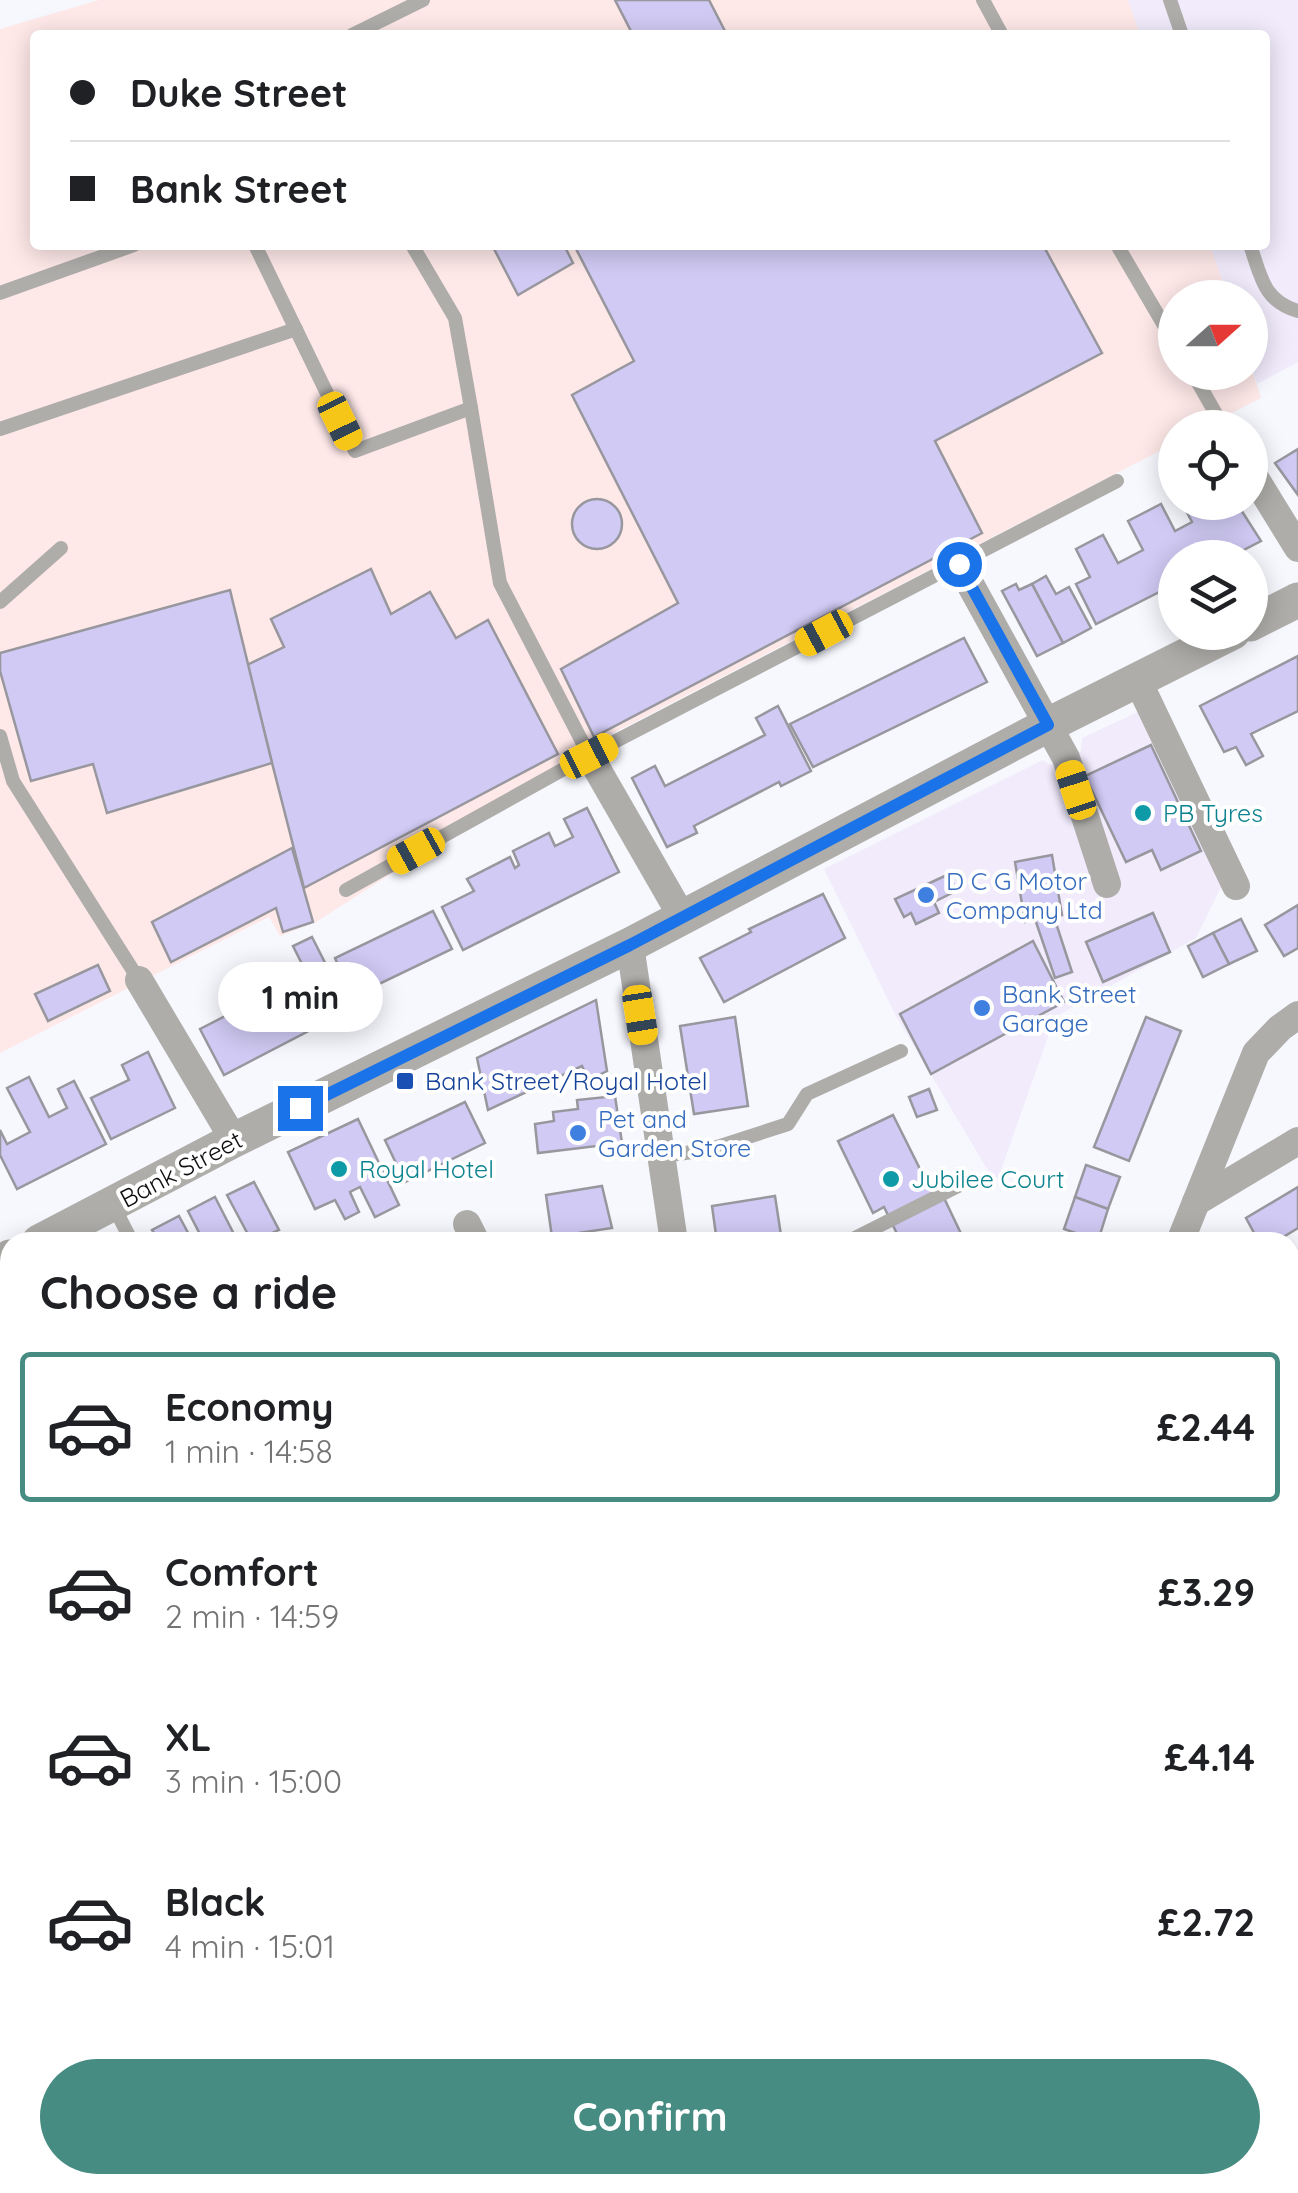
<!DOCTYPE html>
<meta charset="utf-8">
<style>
body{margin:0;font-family:Quicksand,sans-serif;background:#f2f2f2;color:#202124;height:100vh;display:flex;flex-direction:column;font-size:38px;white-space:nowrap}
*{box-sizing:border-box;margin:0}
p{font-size:32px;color:#757577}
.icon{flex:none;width:55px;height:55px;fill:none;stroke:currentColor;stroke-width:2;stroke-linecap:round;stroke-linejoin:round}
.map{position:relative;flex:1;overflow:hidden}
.sheet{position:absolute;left:0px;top:1232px;width:1300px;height:962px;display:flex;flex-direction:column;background:#fff;border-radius:30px 30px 0 0;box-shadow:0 5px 25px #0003}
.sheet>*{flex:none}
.guide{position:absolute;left:30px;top:30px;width:1240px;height:220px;border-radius:10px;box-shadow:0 5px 25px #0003;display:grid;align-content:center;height:220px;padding:0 40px;background:#fff}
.needle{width:65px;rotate:69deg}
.buttons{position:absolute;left:1158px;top:280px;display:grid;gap:20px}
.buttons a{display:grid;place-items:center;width:110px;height:110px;border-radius:50%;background:#fff;box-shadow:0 5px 25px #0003;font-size:50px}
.end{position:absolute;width:45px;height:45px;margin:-22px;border:12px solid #1a73e8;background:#fff;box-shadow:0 0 0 5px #fff}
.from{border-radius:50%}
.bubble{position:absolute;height:70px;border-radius:35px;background:#fff;box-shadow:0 5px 25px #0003;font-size:32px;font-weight:700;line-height:70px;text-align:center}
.car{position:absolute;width:30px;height:60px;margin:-30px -15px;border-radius:12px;box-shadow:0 0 8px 2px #0007;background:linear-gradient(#f5c518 24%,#345 0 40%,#f5c518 0 76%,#345 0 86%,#f5c518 0)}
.guide b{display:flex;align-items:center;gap:35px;height:95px;font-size:38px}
.guide b+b{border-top:2px solid #e0e0e0}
.guide i{width:25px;height:25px;background:#202124}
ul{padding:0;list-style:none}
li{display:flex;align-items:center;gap:30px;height:150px;margin:0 20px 15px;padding:0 20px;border:5px solid transparent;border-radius:10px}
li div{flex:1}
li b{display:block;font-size:38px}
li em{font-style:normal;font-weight:700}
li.current{border-color:#468c82}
li>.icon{width:90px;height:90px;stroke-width:1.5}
h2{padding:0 40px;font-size:45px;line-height:120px}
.cta{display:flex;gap:20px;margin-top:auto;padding:20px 40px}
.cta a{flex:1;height:115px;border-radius:60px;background:#468c82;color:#fff;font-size:40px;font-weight:700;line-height:115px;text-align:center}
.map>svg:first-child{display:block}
.commercial{fill:#f1ebfc}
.industrial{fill:#fee8e8}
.building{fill:#d0caf4;stroke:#98979e;stroke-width:2.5}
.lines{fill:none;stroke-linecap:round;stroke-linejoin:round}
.service{stroke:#aeadaa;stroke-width:14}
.minor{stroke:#aeadaa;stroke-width:28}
.tertiary{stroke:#aeadaa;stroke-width:35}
.route{stroke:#1a73e8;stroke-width:12}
.culture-dot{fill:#0f9aa8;stroke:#fff;stroke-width:4}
.shop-dot{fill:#3f7fe0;stroke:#fff;stroke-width:4}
.transit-dot{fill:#1a4fb4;stroke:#fff;stroke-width:4}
.labels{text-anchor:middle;stroke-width:8;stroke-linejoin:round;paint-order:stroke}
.culture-label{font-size:25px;fill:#0d838f;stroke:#fff;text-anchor:start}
.shop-label{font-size:25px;fill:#366cbe;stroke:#fff;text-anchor:start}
.transit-label{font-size:25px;fill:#164399;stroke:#fff;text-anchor:start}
.street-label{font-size:25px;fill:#0e0e11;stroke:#fff}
</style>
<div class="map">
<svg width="1298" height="2193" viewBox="0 0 1298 2193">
<rect width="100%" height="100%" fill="#f6f8fe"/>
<!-- commercial -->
<g class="commercial">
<path d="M1128,0H1298V362L1257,384L1250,363V298L1228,297L1210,245H1265V35H1140Z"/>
<path d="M1138,712L1225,879L1196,938L1055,1017L996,1184L896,1016L824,869L1043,760L1050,765L1081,751L1082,738Z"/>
</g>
<!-- industrial -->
<path class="industrial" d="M99,0H1128L1140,35H35V245H1210L1228,297L1175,298V372H1250V363L1261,398L1204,427L1175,428V443L600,740L316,922L280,936L269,917L0,1053V29Z"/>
<!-- building -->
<g class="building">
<path d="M615,0H709L727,35H633Z"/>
<path d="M492,245H564L573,263L518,295Z"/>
<path d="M574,245H1043L1102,353L935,441L982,533L594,737L561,669L678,603L572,395L634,361Z"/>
<path d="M1298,449V495L1275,463Z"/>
<circle cx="597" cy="524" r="25"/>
<path d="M1188,502H1222L1225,507L1236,502L1261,541L1228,558H1175V584L1096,624L1076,584L1090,577L1076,549L1103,535L1118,563L1143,550L1128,521L1161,504L1175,531L1192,522L1183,505Z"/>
<path d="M371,569L391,614L430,592L456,638L488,620L558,754L304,888L247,665L284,647L271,619Z"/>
<path d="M1046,576L1056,594L1069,587L1091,628L1063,643L1032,584Z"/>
<path d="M1016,584L1019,590L1032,584L1063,643L1037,656L1002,591Z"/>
<path d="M230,590L272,763L107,813L93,764L31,781L0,671V653Z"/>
<path d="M964,638L987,682L813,767L790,724Z"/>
<path d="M1298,656V711L1251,734L1263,756L1246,765L1236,747L1224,752L1200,706Z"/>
<path d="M778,706L811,771L781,786L779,782L694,826L697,833L667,847L632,778L655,766L665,786L765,735L756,718Z"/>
<path d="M1151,745L1201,851L1161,870L1152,850L1126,862L1085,776Z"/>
<path d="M587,808L619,872L463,950L442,907L474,891L467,879L510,857L515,868L519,865L513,851L549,833L555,846L573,837L564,819Z"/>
<path d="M292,848L313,922L283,932L276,908L171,962L152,922Z"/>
<path d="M1052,855L1062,915L1054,917L1072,972L1055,978L1035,919L1025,922L1015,862Z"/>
<path d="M949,874L956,891L934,902L939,913L916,924L911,913L904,917L895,899Z"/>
<path d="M823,894L845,938L724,1002L700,958L751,932L749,929Z"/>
<path d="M1298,905V948L1284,956L1265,925Z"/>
<path d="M433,911L452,949L352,997L335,958Z"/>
<path d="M1153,913L1170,952L1103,982L1086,942Z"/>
<path d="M1241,919L1257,951L1229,964L1213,933Z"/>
<path d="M1213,933L1229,964L1203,977L1188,946Z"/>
<path d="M312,937L349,1010L224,1075L200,1029L307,974L293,946Z"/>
<path d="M1033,941L1064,1002L931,1074L900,1014Z"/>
<path d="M98,965L110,991L48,1021L35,994Z"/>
<path d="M596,1000L607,1071L589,1080L582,1066L488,1110L477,1058Z"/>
<path d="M735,1017L748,1106L694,1114L680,1026Z"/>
<path d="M1146,1017L1181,1031L1129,1161L1094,1147Z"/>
<path d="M148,1052L175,1108L111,1139L91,1098L129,1080L122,1065Z"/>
<path d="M29,1077L49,1117L67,1108L58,1089L74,1081L106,1144L17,1189L0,1155V1130L7,1144L30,1132L7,1088Z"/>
<path d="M929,1089L937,1110L917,1117L909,1097Z"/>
<path d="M615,1096L622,1143L538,1153L535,1124L554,1121L553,1112L578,1109L577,1100Z"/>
<path d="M465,1102L485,1143L405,1182L385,1140Z"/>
<path d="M893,1115L926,1181L934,1177L965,1242H901L884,1207L873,1213L838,1141Z"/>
<path d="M358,1119L399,1205L375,1217L360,1187L350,1192L359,1212L345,1219L335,1200L315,1209L288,1152Z"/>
<path d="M1086,1165L1120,1177L1108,1209L1075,1197Z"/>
<path d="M254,1182L279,1230L252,1242L227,1195Z"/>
<path d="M602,1186L612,1228L552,1237L546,1195Z"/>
<path d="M1298,1187V1228L1275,1242H1259L1246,1218Z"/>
<path d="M775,1196L782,1242H717L712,1206Z"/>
<path d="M215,1197L238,1242H204L188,1211Z"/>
<path d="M1075,1197L1108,1209L1098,1241L1064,1229Z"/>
<path d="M179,1216L193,1242H159L152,1230Z"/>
<path d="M10,1292V1323L0,1304V1297Z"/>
<path d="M0,1304L10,1323V1346L0,1351Z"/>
<path d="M10,1442V1491L0,1493V1445Z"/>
<path d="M1298,1451V1488L1290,1489V1453Z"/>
<path d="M0,1766H4L7,1842H0Z"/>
<rect x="1290" y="1810" width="8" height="48"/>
<path d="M0,1889H10V1943L0,1944Z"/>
<path d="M1290,1924L1298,1925V1955H1290Z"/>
<rect x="1290" y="1955" width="8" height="34"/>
<path d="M98,2185H180V2193H97Z"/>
<path d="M366,2185V2193H323V2186H311Z"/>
<rect x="456" y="2185" width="72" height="8"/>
<rect x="672" y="2185" width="66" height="8"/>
<rect x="811" y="2185" width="21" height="8"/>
<rect x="1046" y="2185" width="35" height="8"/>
<rect x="1081" y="2185" width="30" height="8"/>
<rect x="1204" y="2185" width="61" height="8"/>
</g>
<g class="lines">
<!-- service -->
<g class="service">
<path d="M983,0L1002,35"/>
<path d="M1170,0L1182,35"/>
<path d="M352,35L423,0"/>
<path d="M255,245L355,451L471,408L500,583L589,755"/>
<path d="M412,245L455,318L471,408"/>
<path d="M1117,245L1175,344"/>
<path d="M1250,245C1261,276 1263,301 1298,311"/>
<path d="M0,293L134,245"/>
<path d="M1192,372L1224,428"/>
<path d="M0,429L296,329"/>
<path d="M0,602L61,548"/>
<path d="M0,736L13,781L139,980"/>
<path d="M346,890L589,755L1117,481"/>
<path d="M662,1156L708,1150L788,1124L807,1094L901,1051"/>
<path d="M113,1205L132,1242"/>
<path d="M847,1242L966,1182"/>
<path d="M0,1742L10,1741"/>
<path d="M279,2185V2193"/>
</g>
<!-- minor -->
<g class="minor">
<path d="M1250,470L1298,548"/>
<path d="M959,564L1066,758L1107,884"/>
<path d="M1138,681L1236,886"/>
<path d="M589,755L681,915"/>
<path d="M630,945L674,1242"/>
<path d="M139,980L234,1140"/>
<path d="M1196,1202L1298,1141"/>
<path d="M467,1224L476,1242"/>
<path d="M1180,1242L1256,1053L1280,1028L1298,1015"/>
<path d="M0,1526L10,1524"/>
<path d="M1290,1544L1298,1543"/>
<path d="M0,1870H10"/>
<path d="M0,2111H10"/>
<path d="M424,2185V2193"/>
<path d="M628,2185V2193"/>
<path d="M1137,2193L1138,2185"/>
</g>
<!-- tertiary -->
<g class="tertiary">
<path d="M1250,624L1298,600"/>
<path d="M39,1242L234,1140L630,945L1048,725L1233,632"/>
<path d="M0,1262L10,1257"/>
</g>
</g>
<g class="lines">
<!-- route -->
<path class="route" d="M300,1108L630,945L1048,725L959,564"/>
</g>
<!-- markers -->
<g class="culture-dot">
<circle cx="1143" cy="813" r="10"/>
<circle cx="339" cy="1169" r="10"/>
<circle cx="891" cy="1179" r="10"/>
</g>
<g class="shop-dot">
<circle cx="926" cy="895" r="10"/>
<circle cx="982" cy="1008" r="10"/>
<circle cx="578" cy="1133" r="10"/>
</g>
<rect class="transit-dot" x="395" y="1071" width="20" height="20" rx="5"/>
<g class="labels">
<!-- culture labels -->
<g class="culture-label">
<text x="1163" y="822">PB Tyres</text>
<text x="359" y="1178">Royal Hotel</text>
<text x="911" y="1188">Jubilee Court</text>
</g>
<!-- shop labels -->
<g class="shop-label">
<text x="946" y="890">D C G Motor<tspan x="946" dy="29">Company Ltd</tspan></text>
<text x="1002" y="1003">Bank Street<tspan x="1002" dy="29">Garage</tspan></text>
<text x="598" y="1128">Pet and<tspan x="598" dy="29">Garden Store</tspan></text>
</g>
<!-- transit labels -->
<g class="transit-label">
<text x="425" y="1090">Bank Street/Royal Hotel</text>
</g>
<!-- street labels -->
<g class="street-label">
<text transform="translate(181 1169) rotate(-28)" y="9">Bank Street</text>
</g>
</g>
</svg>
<div class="buttons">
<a><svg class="needle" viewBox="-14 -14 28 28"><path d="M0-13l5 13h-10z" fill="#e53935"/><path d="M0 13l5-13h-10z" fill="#757577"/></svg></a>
<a><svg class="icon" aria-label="locate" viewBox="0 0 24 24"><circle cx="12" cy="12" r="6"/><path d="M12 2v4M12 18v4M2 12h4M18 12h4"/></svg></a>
<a><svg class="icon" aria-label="layers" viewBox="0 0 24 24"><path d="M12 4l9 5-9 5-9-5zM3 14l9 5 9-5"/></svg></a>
</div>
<i class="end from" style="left:959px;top:564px"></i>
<i class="end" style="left:300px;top:1108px"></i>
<div class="bubble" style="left:218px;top:962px;width:165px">1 min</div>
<i class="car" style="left:340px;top:421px;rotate:154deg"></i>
<i class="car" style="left:824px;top:633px;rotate:242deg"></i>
<i class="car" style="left:589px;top:756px;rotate:63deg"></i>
<i class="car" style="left:1076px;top:790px;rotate:342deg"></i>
<i class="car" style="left:416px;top:851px;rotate:241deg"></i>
<i class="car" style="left:640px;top:1015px;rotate:171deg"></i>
<div class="guide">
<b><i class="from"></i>Duke Street</b>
<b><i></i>Bank Street</b>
</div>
<section class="sheet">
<h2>Choose a ride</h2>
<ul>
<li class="current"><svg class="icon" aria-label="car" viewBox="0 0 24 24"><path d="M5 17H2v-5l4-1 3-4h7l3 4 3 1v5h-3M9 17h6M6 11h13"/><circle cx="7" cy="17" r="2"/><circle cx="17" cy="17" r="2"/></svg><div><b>Economy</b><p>1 min · 14:58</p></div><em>£2.44</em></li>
<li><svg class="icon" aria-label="car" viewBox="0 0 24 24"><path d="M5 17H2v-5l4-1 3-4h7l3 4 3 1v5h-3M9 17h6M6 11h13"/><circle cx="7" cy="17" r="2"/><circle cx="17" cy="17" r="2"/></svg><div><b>Comfort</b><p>2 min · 14:59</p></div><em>£3.29</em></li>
<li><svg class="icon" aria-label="car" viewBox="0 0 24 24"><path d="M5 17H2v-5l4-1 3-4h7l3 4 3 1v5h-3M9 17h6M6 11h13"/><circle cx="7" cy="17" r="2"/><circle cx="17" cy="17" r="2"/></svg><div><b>XL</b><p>3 min · 15:00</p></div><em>£4.14</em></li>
<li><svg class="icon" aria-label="car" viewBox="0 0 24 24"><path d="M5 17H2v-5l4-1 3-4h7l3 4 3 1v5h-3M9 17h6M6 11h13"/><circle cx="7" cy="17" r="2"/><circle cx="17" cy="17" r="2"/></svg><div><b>Black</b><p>4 min · 15:01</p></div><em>£2.72</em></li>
</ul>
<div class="cta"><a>Confirm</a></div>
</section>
</div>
